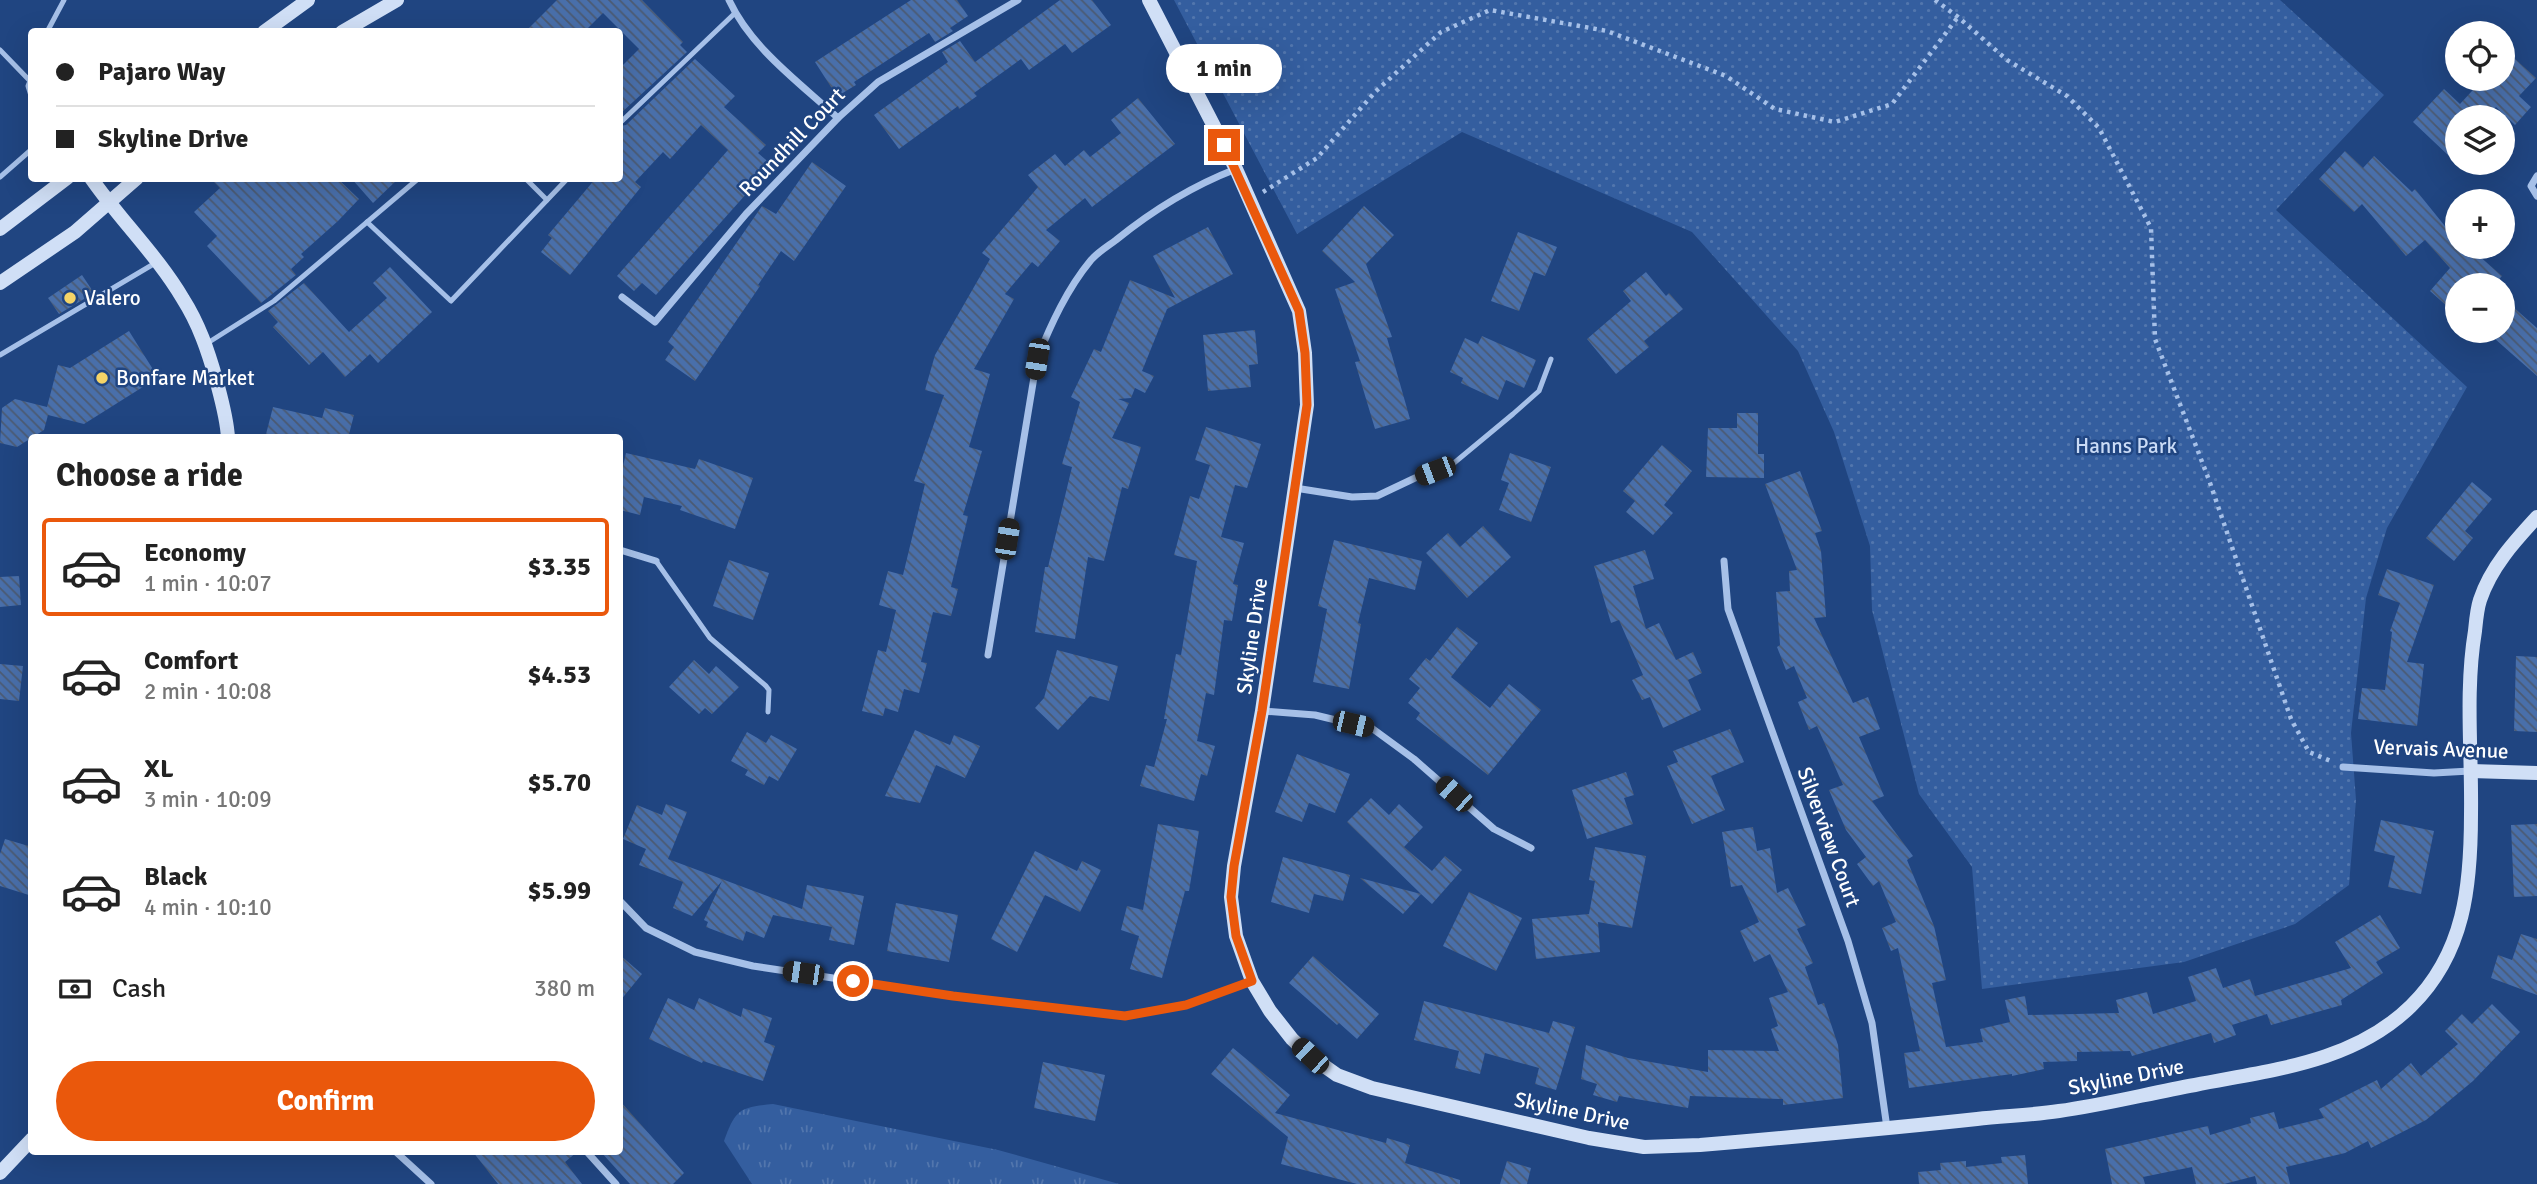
<!DOCTYPE html>
<meta charset="utf-8">
<style>
body{margin:0;font-family:Signika,sans-serif;background:#f2f2f2;color:#222;height:100vh;display:flex;flex-direction:column;font-size:26px;white-space:nowrap}
*{box-sizing:border-box;margin:0}
p{font-size:23px;color:#767676}
.icon{flex:none;width:38px;height:38px;fill:none;stroke:currentColor;stroke-width:2;stroke-linecap:round;stroke-linejoin:round}
.map{position:relative;flex:1;overflow:hidden}
.panel{position:absolute;left:28px;top:434px;width:595px;height:721px;display:flex;flex-direction:column;background:#fff;border-radius:7px;box-shadow:0 7px 28px #0002}
.panel>*{flex:none}
.guide{position:absolute;left:28px;top:28px;width:595px;height:154px;border-radius:7px;box-shadow:0 7px 28px #0002;display:grid;align-content:center;height:154px;padding:0 28px;background:#fff}
.controls{position:absolute;left:2445px;top:21px;display:grid;gap:14px}
.controls a{display:grid;place-items:center;width:70px;height:70px;border-radius:50%;background:#fff;box-shadow:0 7px 28px #0002;font-size:35px}
.end{position:absolute;width:32px;height:32px;margin:-16px;border:9px solid #ea580c;background:#fff;box-shadow:0 0 0 4px #fff}
.from{border-radius:50%}
.bubble{position:absolute;height:49px;border-radius:24px;background:#fff;box-shadow:0 7px 28px #0002;font-size:23px;font-weight:700;line-height:49px;text-align:center}
.car{position:absolute;width:21px;height:42px;margin:-21px -10px;border-radius:9px;box-shadow:0 0 5px 2px #0007;background:linear-gradient(#222 24%,#8ab4d8 0 40%,#222 0 76%,#8ab4d8 0 86%,#222 0)}
.guide b{display:flex;align-items:center;gap:24px;height:66px;font-size:26px}
.guide b+b{border-top:2px solid #e0e0e0}
.guide i{width:18px;height:18px;background:#222}
ul{padding:0;list-style:none}
li{display:flex;align-items:center;gap:21px;height:98px;margin:0 14px 10px;padding:0 14px;border:4px solid transparent;border-radius:7px}
li div{flex:1}
li b{display:block;font-size:26px}
li em{font-style:normal;font-weight:700}
li.active{border-color:#ea580c}
li>.icon{width:63px;height:63px;stroke-width:1.5}
h2{padding:0 28px;font-size:32px;line-height:84px}
.pay{display:flex;align-items:center;gap:18px;height:77px;padding:0 28px;font-size:26px}
.pay p{margin-inline-start:auto}
.cta{display:flex;gap:14px;margin-top:auto;padding:14px 28px}
.cta a{flex:1;height:80px;border-radius:42px;background:#ea580c;color:#fff;font-size:28px;font-weight:700;line-height:80px;text-align:center}
.map>svg:first-child{display:block}
.grass{fill:url(#grass-tufts)}
.park{fill:url(#park-dots)}
.building{fill:url(#building-back-hatch)}
.lines{fill:none;stroke-linecap:round;stroke-linejoin:round}
.path{stroke:#a6c0e8;stroke-width:4.5;stroke-dasharray:3.5 5;stroke-linecap:butt}
.lane{stroke:#a6c0e8;stroke-width:5}
.street{stroke:#a6c0e8;stroke-width:7}
.secondary{stroke:#d0dff6;stroke-width:14}
.route{stroke:#ea580c;stroke-width:9}
.poi-dot{fill:#f5d467;stroke:#204581;stroke-width:2.5}
.labels{text-anchor:middle;stroke-width:5;stroke-linejoin:round;paint-order:stroke}
.street-label{font-size:21px;fill:#fff;stroke:#204581}
.poi-label{font-size:21px;fill:#fff;stroke:#204581;text-anchor:start}
.park-label{font-size:21px;fill:#cadbf6;stroke:#204581}
</style>
<div class="map">
<svg width="2537" height="1184" viewBox="0 0 2537 1184">
<defs>
<pattern id="grass-tufts" width="24" height="20" patternUnits="userSpaceOnUse" patternTransform="scale(1.75)"><rect width="24" height="20" fill="#345e9f"/><path d="M3 7l-1-3M5 7V3M7 7l1-3M15 17l-1-3M17 17v-4M19 17l1-3" fill="none" stroke="#5276ad"/></pattern>
<pattern id="park-dots" width="8" height="8" patternUnits="userSpaceOnUse" patternTransform="scale(1.75)"><rect width="8" height="8" fill="#345e9f"/><path d="M2 2h.1M6 6h.1" fill="none" stroke="#5276ad" stroke-width="1.8" stroke-linecap="round"/></pattern>
<pattern id="building-back-hatch" width="6" height="6" patternUnits="userSpaceOnUse" patternTransform="scale(1.75)"><rect width="6" height="6" fill="#496faa"/><path d="M-1 5l2 2M0 0l6 6M5-1l2 2" fill="none" stroke="#4b5a72"/></pattern>
</defs>
<rect width="100%" height="100%" fill="#204581"/>
<!-- grass -->
<path class="grass" d="M773,1104L998,1150L1119,1184H752L724,1141C735,1110 739,1107 773,1104Z"/>
<!-- park -->
<path class="park" d="M1174,0H2280L2384,95L2276,210L2467,387L2387,528L2366,598L2351,733L2356,800L2349,885L2295,924L2184,962L1982,989L1972,867L1919,794L1872,610L1870,546L1834,432L1798,351L1692,232L1462,132L1297,234Z"/>
<!-- building -->
<g class="building">
<path d="M557,0H642L683,42L680,45L687,52L620,114V68L639,49L603,13L584,32H525Z"/>
<path d="M911,0H957L968,16L950,28L953,31L935,42L929,33L854,82L856,85L841,94L831,87L815,62Z"/>
<path d="M1060,0H1092L1111,25L1072,53L1065,44L1029,70L1021,59L974,93L977,96L959,109L958,106L899,149L874,115L948,62L942,52L960,41L975,62Z"/>
<path d="M2502,47L2536,78L2519,96L2531,107L2515,125L2496,107L2486,117H2457V148L2449,156L2413,122L2444,89L2460,104L2483,79H2502Z"/>
<path d="M695,59L735,96L724,107L766,145L758,153L772,165L656,295L642,283L634,291L617,276L728,150L701,125L670,159L663,152L635,182L641,187L570,275L541,252L552,238L548,235L596,178H620V126L626,125Z"/>
<path d="M1138,98L1175,144L1092,207L1085,198L1046,230L1060,241L1038,267L1032,262L1005,294L1014,299L974,369L990,374L969,447L982,451L963,515L968,516L951,587L958,589L951,616L933,612L921,662L927,663L919,693L904,689L898,712L885,708L883,716L862,711L878,650L886,652L896,610L879,605L888,571L903,575L925,484L914,481L944,395L925,390L935,355L990,259L982,253L1038,187L1028,175L1055,154L1065,166L1084,150L1090,157L1121,133L1111,120Z"/>
<path d="M2345,151L2363,168L2374,156L2412,192L2415,189L2457,241V247H2469L2502,276L2494,285H2457V315L2430,291L2450,268L2425,240L2406,256L2362,204L2354,212L2319,179Z"/>
<path d="M812,162L846,186L794,261L781,251L758,285L760,286L695,381L665,360L674,347L668,342L762,206L776,214Z"/>
<path d="M210,178H337L359,199L338,221L301,254L304,257L291,269L296,275L261,303L207,246L217,236L194,212L220,188Z"/>
<path d="M351,178H399L373,203Z"/>
<path d="M1364,206L1394,235L1366,264L1392,337L1387,338L1410,419L1375,429L1355,362L1360,361L1335,289L1355,282L1322,251Z"/>
<path d="M1208,227L1233,274L1167,309L1142,371L1154,376L1145,393L1135,388L1131,398L1118,399L1129,403L1112,438L1141,447L1128,489L1122,487L1104,561L1088,557L1075,639L1035,632L1045,567H1048L1072,467L1062,464L1080,402L1071,397L1094,349L1101,352L1130,280L1175,298L1153,256Z"/>
<path d="M1518,232L1557,247L1545,276L1534,272L1519,311L1491,301Z"/>
<path d="M390,267L432,312L378,363L370,354L345,377L323,352L309,365L273,327L278,322L268,311L304,283L349,332L387,298L373,283Z"/>
<path d="M1646,272L1666,296L1669,293L1683,309L1644,341L1649,347L1616,374L1587,339L1631,301L1623,291Z"/>
<path d="M82,275L94,293L59,314L48,298Z"/>
<path d="M2512,306L2537,328V376L2486,331H2502V316Z"/>
<path d="M1255,330L1258,364L1249,365L1251,387L1208,391L1203,335Z"/>
<path d="M129,331L154,371L146,385L84,424L48,415L44,430L17,447L0,443L2,408L15,399L47,407L58,365L70,368Z"/>
<path d="M1482,336L1536,360L1524,388L1506,380L1498,400L1461,383L1463,378L1450,372L1465,338L1478,344Z"/>
<path d="M273,407L322,418L325,408L354,415L348,438H265Z"/>
<path d="M1737,413H1758V454H1764V478L1706,477L1708,428H1737Z"/>
<path d="M1206,427L1261,444L1247,488L1235,485L1221,537L1244,543L1233,584L1238,585L1232,621L1224,620L1214,695L1206,693L1197,741L1215,746L1207,776L1201,774L1194,801L1140,786L1146,765L1154,767L1167,719H1164L1176,654L1181,655L1197,561L1174,555L1190,496L1199,499L1210,465L1195,460Z"/>
<path d="M1662,445L1692,471L1664,505L1673,513L1653,535L1626,512L1635,501L1623,491Z"/>
<path d="M626,453L695,469L699,459L753,478L735,529L680,510L682,506L644,497L640,515L620,510V479Z"/>
<path d="M1510,453L1551,467L1531,522L1499,510L1509,483L1501,480Z"/>
<path d="M1800,471L1822,531L1815,533L1821,551L1826,617L1814,618L1853,703L1868,697L1880,729L1859,737L1884,796L1872,801L1913,856L1907,860L1934,926L1946,980L1932,983L1946,1047L1983,1042L1980,1029L2010,1022L2005,1000L2025,996L2028,1015L2119,1013L2116,1000L2147,992L2153,1014L2196,1001L2188,977L2216,968L2223,988L2250,979L2255,996L2351,968L2335,942L2380,915L2400,948L2376,962L2383,973L2341,1000L2342,1005L2271,1025L2267,1014L2232,1025L2236,1035L2214,1043L2211,1033L2132,1056L2130,1051L2077,1052V1061L2043,1062L2044,1069L2012,1076V1074L1909,1088L1904,1053L1920,1051L1898,948L1891,951L1882,928L1896,922L1879,881L1873,886L1857,864L1866,857L1846,830L1829,790L1843,785L1817,726L1809,730L1798,702L1807,698L1794,666L1786,670L1777,647L1780,645L1776,592L1790,591L1789,571L1797,570L1765,484Z"/>
<path d="M2472,482L2492,499L2465,531L2473,538L2454,561L2426,538Z"/>
<path d="M1483,526L1511,557L1467,598L1426,553L1448,533L1460,547Z"/>
<path d="M1334,540L1422,561L1415,590L1369,578L1358,623L1361,624L1349,689L1313,682L1327,609L1318,606Z"/>
<path d="M1645,550L1654,579L1633,586L1646,629L1659,623L1676,660L1693,652L1702,673L1688,680L1701,710L1663,728L1650,697L1642,700L1632,680L1643,675L1619,620L1611,623L1594,566Z"/>
<path d="M729,560L769,573L753,620L713,606Z"/>
<path d="M2387,569L2434,585L2407,662L2424,664L2417,726L2358,719L2362,688L2385,690L2392,632L2390,631L2400,603L2378,595Z"/>
<path d="M19,576L21,605L0,607V577Z"/>
<path d="M1457,627L1478,643L1451,677L1490,708L1509,684L1541,710L1488,775L1416,719L1420,713L1408,703L1420,688L1409,679L1426,658L1430,661Z"/>
<path d="M1057,650L1118,666L1109,701L1090,696L1058,730L1035,708L1044,698Z"/>
<path d="M2516,656L2537,657V732L2514,731Z"/>
<path d="M694,660L709,674L716,666L739,687L712,714L705,708L699,714L669,687Z"/>
<path d="M0,664L23,666L19,701L0,699Z"/>
<path d="M1730,729L1744,762L1711,776L1725,810L1692,824L1667,766L1678,762L1673,751Z"/>
<path d="M915,730L950,745L954,735L980,746L965,778L936,765L920,803L885,796Z"/>
<path d="M747,732L766,743L771,735L797,749L778,781L769,776L764,785L745,775L748,770L731,761Z"/>
<path d="M1297,754L1350,774L1335,813L1309,803L1302,822L1275,812Z"/>
<path d="M1626,772L1634,795L1624,798L1633,824L1587,839L1572,790Z"/>
<path d="M1371,798L1389,815L1399,804L1423,827L1404,847L1432,871L1445,856L1462,870L1432,904L1421,894L1403,914L1360,878L1421,894L1347,822Z"/>
<path d="M666,804L687,812L668,859L802,909L807,885L864,896L854,945L829,940L832,927L773,915L764,938L746,931L743,941L706,927L708,922L704,920L722,881L692,916L673,908L683,882L639,865L646,849L623,839L637,805L662,815Z"/>
<path d="M2381,820L2434,831L2421,894L2388,887L2395,856L2374,851Z"/>
<path d="M1158,824L1199,831L1189,891H1185L1162,978L1130,969L1139,936L1121,930L1127,906L1143,910Z"/>
<path d="M2537,824V896L2514,897L2511,825Z"/>
<path d="M1753,827L1757,851L1770,848L1777,893L1788,888L1806,925L1797,929L1813,963L1805,967L1818,1005L1824,1003L1838,1045L1843,1098L1783,1105V1099L1690,1096L1688,1108L1619,1096L1617,1102L1593,1095L1597,1084L1581,1079L1586,1045L1628,1058L1708,1072V1050L1779,1051L1771,1029L1778,1026L1769,998L1788,992L1770,954L1754,962L1740,931L1759,922L1742,885L1731,887L1722,832Z"/>
<path d="M5,839L32,847V896L0,886V854Z"/>
<path d="M1595,847L1646,856L1632,928L1598,922L1600,952L1536,959L1532,919L1589,914L1595,881L1589,880Z"/>
<path d="M1035,851L1077,871L1082,861L1101,870L1080,912L1045,895L1017,952L991,939Z"/>
<path d="M1283,857L1350,875L1343,901L1314,894L1309,913L1271,902Z"/>
<path d="M1469,892L1522,918L1496,971L1443,946Z"/>
<path d="M896,903L958,915L949,962L887,951Z"/>
<path d="M2521,934L2537,939V995L2491,978L2498,955L2512,960Z"/>
<path d="M620,955L642,974L620,1001Z"/>
<path d="M1313,956L1379,1014L1357,1039L1339,1023L1337,1025L1289,983Z"/>
<path d="M668,998L694,1010L699,998L741,1017L743,1008L772,1018L764,1042L775,1046L763,1081L703,1061L702,1063L649,1039Z"/>
<path d="M1424,1001L1549,1033L1553,1021L1575,1027L1556,1090L1535,1084L1539,1068L1485,1053L1480,1074L1455,1068L1459,1051L1414,1040Z"/>
<path d="M2492,1004L2520,1032L2473,1081L2426,1120L2371,1148L2368,1141L2345,1153L2286,1167L2290,1184H2257L2255,1176L2224,1184H2196L2192,1167L2143,1177L2145,1184H2112L2105,1149L2208,1126L2210,1135L2251,1123L2250,1118L2274,1112L2279,1129L2324,1118L2319,1109L2377,1080L2381,1089L2411,1063L2421,1076L2458,1044L2445,1031L2462,1014L2472,1024Z"/>
<path d="M1233,1048L1290,1095L1275,1113L1386,1143L1387,1138L1410,1145L1405,1163L1460,1180V1184H1357L1281,1164L1288,1137L1211,1074Z"/>
<path d="M1043,1062L1105,1075L1095,1121L1034,1108Z"/>
<path d="M620,1101L684,1173L673,1184H630L601,1152H620Z"/>
<path d="M473,1152H577L565,1162L582,1184H498Z"/>
<path d="M2025,1155L2028,1184H1919L1918,1172L1941,1170L1940,1163L1966,1161V1167L2002,1163L2001,1157Z"/>
<path d="M1507,1161L1531,1168L1527,1184H1500Z"/>
</g>
<g class="lines">
<!-- path -->
<g class="path">
<path d="M1935,0L1958,17L2007,60L2067,96L2099,128L2151,228L2155,339L2209,480L2291,719L2309,752L2333,762"/>
<path d="M1263,192L1317,158L1375,92L1441,32L1490,10L1607,31L1726,76L1775,109L1835,122L1892,104L1958,17"/>
</g>
<!-- lane -->
<g class="lane">
<path d="M47,32L64,0"/>
<path d="M0,50L30,81"/>
<path d="M32,76L28,86L32,99"/>
<path d="M620,119L622,121L735,13"/>
<path d="M0,177L32,149"/>
<path d="M525,178L547,200"/>
<path d="M367,222L451,301L568,178"/>
<path d="M206,344L274,301L419,178"/>
<path d="M0,355L157,262"/>
<path d="M1415,478L1454,463L1513,414L1539,391L1551,359"/>
<path d="M656,561L710,638L766,686L769,690L768,712"/>
</g>
<!-- street -->
<g class="street">
<path d="M729,0C751,48 800,83 838,118"/>
<path d="M2537,176L2531,186L2537,196"/>
<path d="M622,297L655,322L746,214L838,118L878,82L1018,0"/>
<path d="M1295,488L1352,497L1377,496L1415,478"/>
<path d="M620,550L656,561"/>
<path d="M1724,561L1728,609L1848,941L1872,1023L1887,1128"/>
<path d="M988,655L1037,359C1051,324 1067,289 1091,260C1098,252 1108,246 1116,240C1153,210 1192,186 1236,169"/>
<path d="M1263,711L1315,715L1373,729L1414,759L1494,829L1531,848"/>
<path d="M2343,767L2434,773L2470,771"/>
<path d="M620,901L646,928L695,952L753,966L953,996L1125,1016L1186,1005L1252,981"/>
<path d="M396,1152L431,1184"/>
<path d="M587,1152L616,1184"/>
</g>
<!-- secondary -->
<g class="secondary">
<path d="M1149,0L1236,169L1299,311L1305,353L1307,405L1262,711L1234,866L1231,897L1236,936L1252,981L1270,1011L1292,1039L1310,1056L1337,1075L1372,1088L1589,1138L1644,1147L1700,1145C1793,1137 1885,1129 1977,1119C2004,1116 2032,1115 2059,1111C2104,1105 2150,1093 2195,1085C2270,1070 2353,1063 2411,1006C2465,953 2471,885 2471,814C2472,753 2465,691 2475,631C2476,621 2477,609 2480,600C2491,567 2514,542 2537,517"/>
<path d="M264,32L308,0"/>
<path d="M342,32L397,0"/>
<path d="M91,178C120,220 157,255 183,299C199,324 208,351 216,379C221,398 227,418 228,438"/>
<path d="M0,229L67,178"/>
<path d="M0,283L75,232L137,178"/>
<path d="M2471,771L2537,773"/>
<path d="M0,1173L32,1139"/>
</g>
</g>
<g class="lines">
<!-- route -->
<path class="route" d="M853,981L953,996L1125,1016L1186,1005L1252,981L1236,936L1231,897L1234,866L1262,711L1307,405L1305,353L1299,311L1224,145"/>
</g>
<!-- markers -->
<g class="poi-dot">
<circle cx="70" cy="298" r="7"/>
<circle cx="102" cy="378" r="7"/>
</g>
<g class="labels">
<!-- street labels -->
<g class="street-label">
<text transform="translate(792 142) rotate(-46)" y="7">Roundhill Court</text>
<text transform="translate(1252 636) rotate(-82)" y="7">Skyline Drive</text>
<text transform="translate(2441 749) rotate(2)" y="7">Vervais Avenue</text>
<text transform="translate(1829 837) rotate(70)" y="7">Silverview Court</text>
<text transform="translate(2126 1077) rotate(-11)" y="7">Skyline Drive</text>
<text transform="translate(1572 1111) rotate(12)" y="7">Skyline Drive</text>
</g>
<!-- poi labels -->
<g class="poi-label">
<text x="84" y="305">Valero</text>
<text x="116" y="385">Bonfare Market</text>
</g>
<!-- park labels -->
<g class="park-label">
<text x="2126" y="453">Hanns Park</text>
</g>
</g>
</svg>
<div class="controls">
<a><svg class="icon" aria-label="locate" viewBox="0 0 24 24"><circle cx="12" cy="12" r="6"/><path d="M12 2v4M12 18v4M2 12h4M18 12h4"/></svg></a>
<a><svg class="icon" aria-label="layers" viewBox="0 0 24 24"><path d="M12 4l9 5-9 5-9-5zM3 14l9 5 9-5"/></svg></a>
<a>+</a>
<a>−</a>
</div>
<i class="end from" style="left:853px;top:981px"></i>
<i class="end" style="left:1224px;top:145px"></i>
<div class="bubble" style="left:1166px;top:44px;width:116px">1 min</div>
<i class="car" style="left:1037px;top:359px;rotate:189deg"></i>
<i class="car" style="left:1435px;top:471px;rotate:249deg"></i>
<i class="car" style="left:1007px;top:539px;rotate:9deg"></i>
<i class="car" style="left:1353px;top:724px;rotate:103deg"></i>
<i class="car" style="left:1454px;top:794px;rotate:312deg"></i>
<i class="car" style="left:803px;top:973px;rotate:278deg"></i>
<i class="car" style="left:1310px;top:1056px;rotate:313deg"></i>
<div class="guide">
<b><i class="from"></i>Pajaro Way</b>
<b><i></i>Skyline Drive</b>
</div>
<section class="panel">
<h2>Choose a ride</h2>
<ul>
<li class="active"><svg class="icon" aria-label="car" viewBox="0 0 24 24"><path d="M5 17H2v-5l4-1 3-4h7l3 4 3 1v5h-3M9 17h6M6 11h13"/><circle cx="7" cy="17" r="2"/><circle cx="17" cy="17" r="2"/></svg><div><b>Economy</b><p>1 min · 10:07</p></div><em>$3.35</em></li>
<li><svg class="icon" aria-label="car" viewBox="0 0 24 24"><path d="M5 17H2v-5l4-1 3-4h7l3 4 3 1v5h-3M9 17h6M6 11h13"/><circle cx="7" cy="17" r="2"/><circle cx="17" cy="17" r="2"/></svg><div><b>Comfort</b><p>2 min · 10:08</p></div><em>$4.53</em></li>
<li><svg class="icon" aria-label="car" viewBox="0 0 24 24"><path d="M5 17H2v-5l4-1 3-4h7l3 4 3 1v5h-3M9 17h6M6 11h13"/><circle cx="7" cy="17" r="2"/><circle cx="17" cy="17" r="2"/></svg><div><b>XL</b><p>3 min · 10:09</p></div><em>$5.70</em></li>
<li><svg class="icon" aria-label="car" viewBox="0 0 24 24"><path d="M5 17H2v-5l4-1 3-4h7l3 4 3 1v5h-3M9 17h6M6 11h13"/><circle cx="7" cy="17" r="2"/><circle cx="17" cy="17" r="2"/></svg><div><b>Black</b><p>4 min · 10:10</p></div><em>$5.99</em></li>
</ul>
<div class="pay"><svg class="icon" aria-label="cash" viewBox="0 0 24 24"><path d="M3 7h18v10H3z"/><circle cx="12" cy="12" r="2"/></svg>Cash<p>380 m</p></div>
<div class="cta"><a>Confirm</a></div>
</section>
</div>
